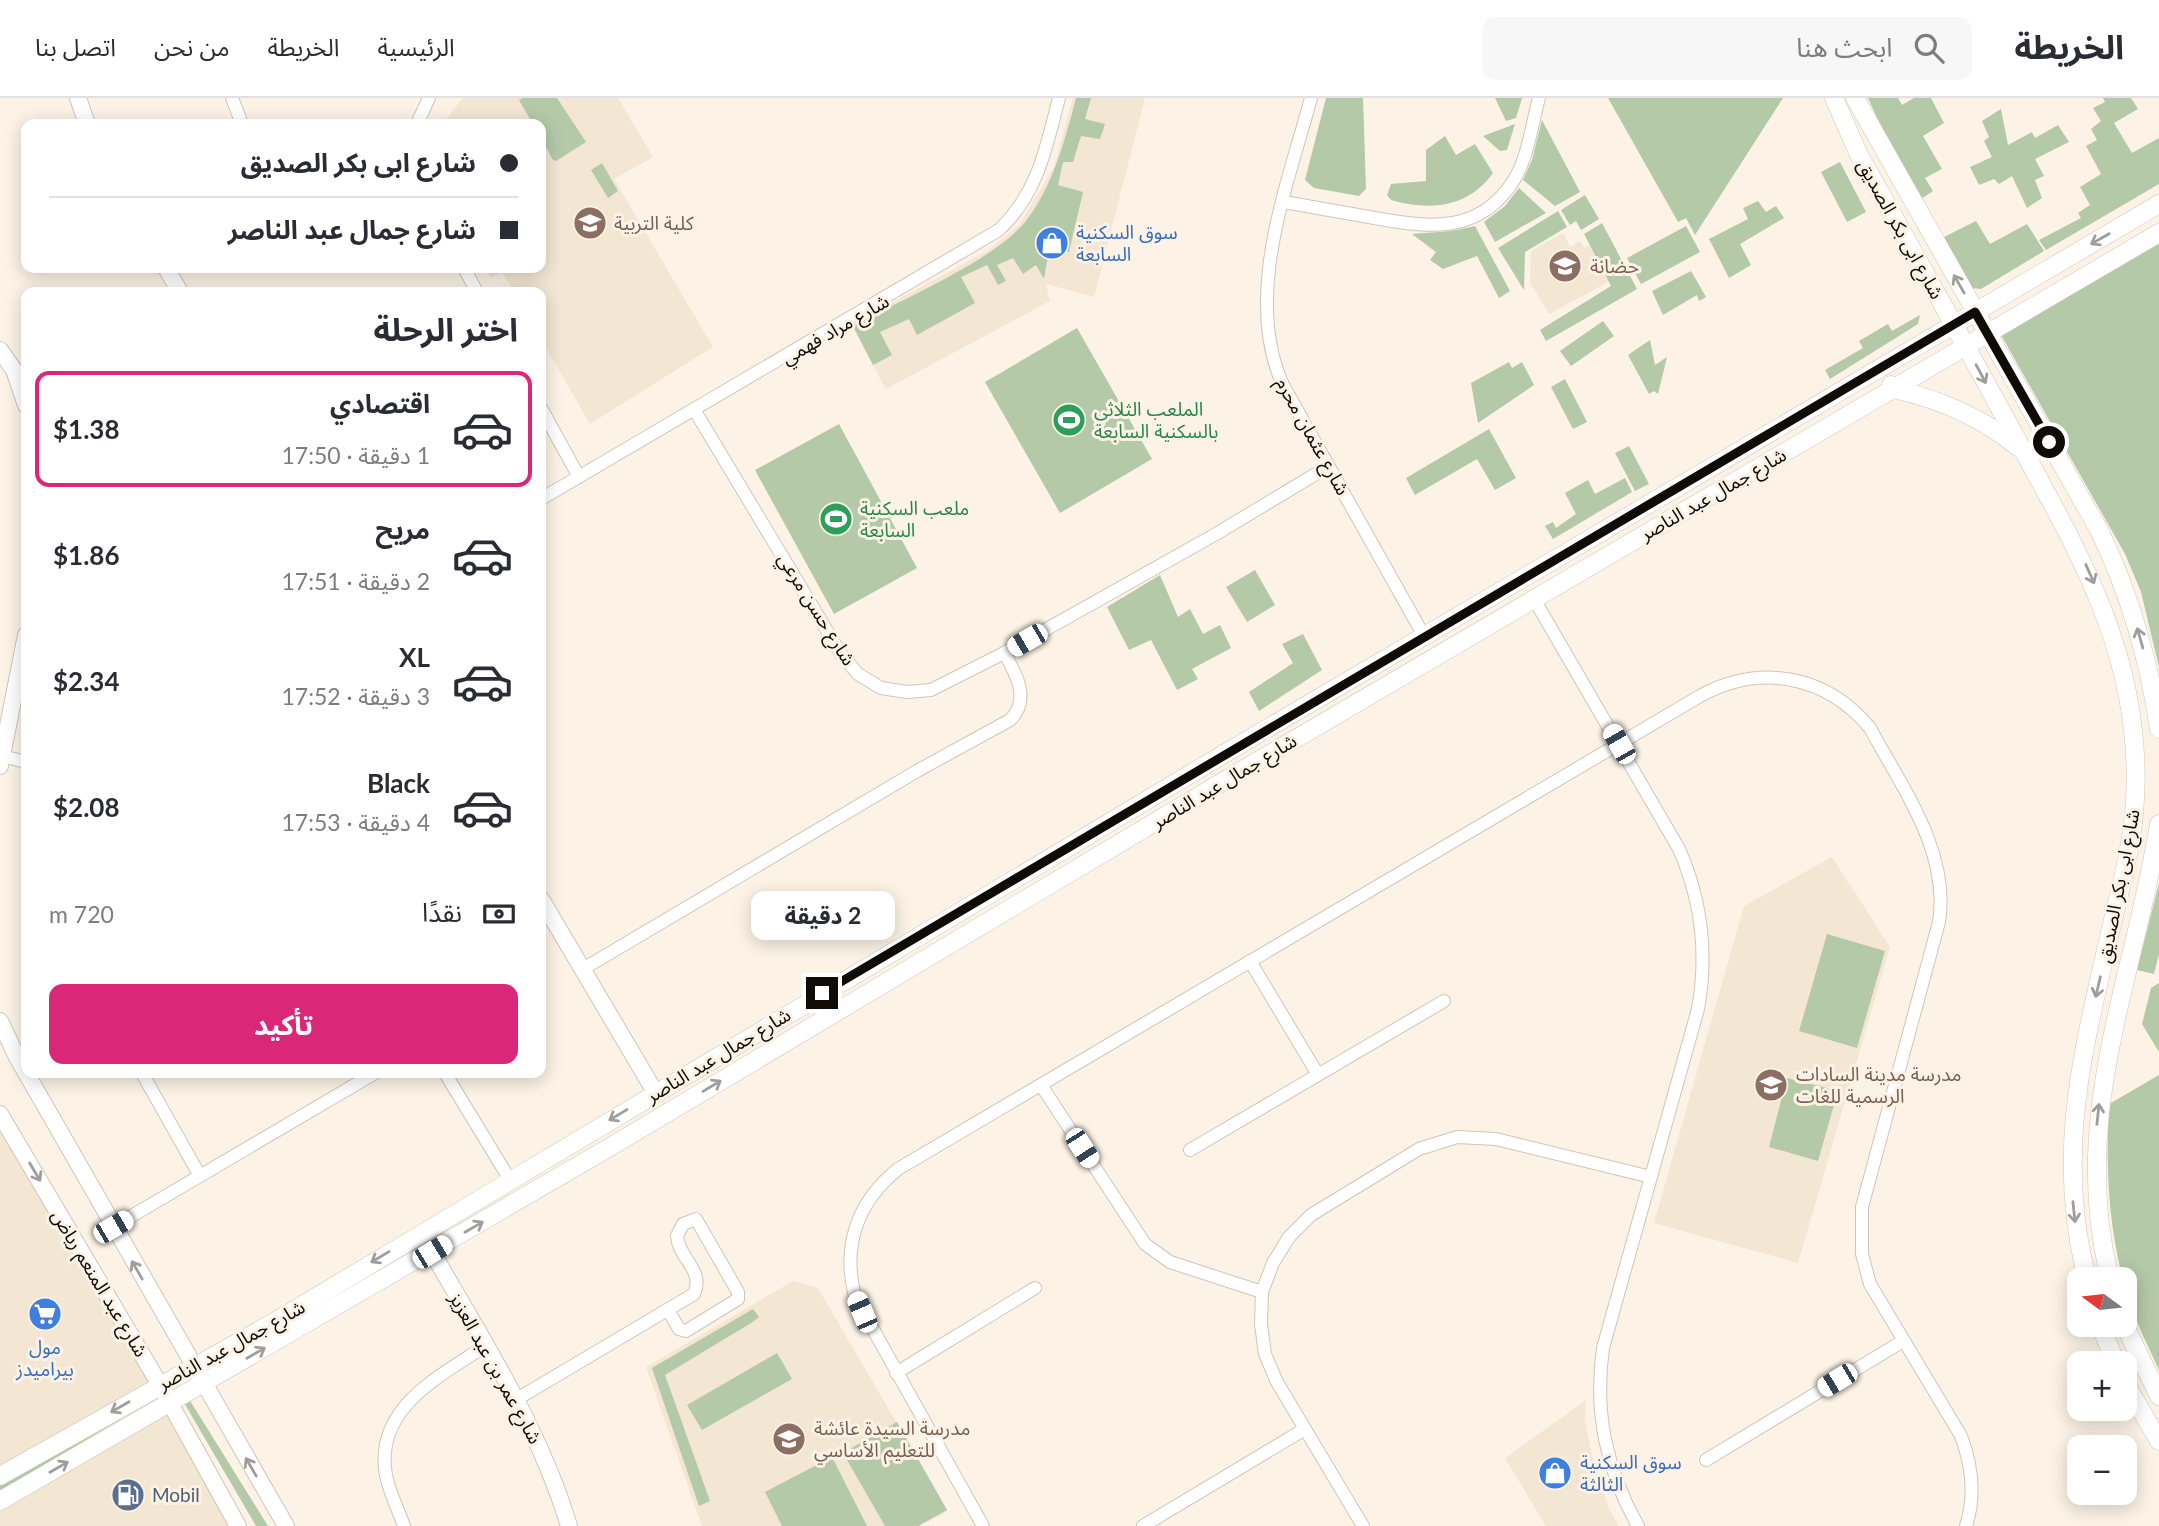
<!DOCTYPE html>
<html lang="ar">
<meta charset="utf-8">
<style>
body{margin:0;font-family:Lato,"Noto Sans Arabic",sans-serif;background:#f7f7f7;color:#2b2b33;direction:rtl;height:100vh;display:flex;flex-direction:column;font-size:26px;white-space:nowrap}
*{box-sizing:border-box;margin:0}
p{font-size:23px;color:#7c7c81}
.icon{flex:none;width:38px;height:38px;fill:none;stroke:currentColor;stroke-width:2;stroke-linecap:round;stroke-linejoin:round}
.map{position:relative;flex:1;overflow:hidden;direction:ltr}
.panel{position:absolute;left:21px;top:189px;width:525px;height:791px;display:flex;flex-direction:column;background:#fff;border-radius:14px;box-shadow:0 4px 18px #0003;direction:rtl}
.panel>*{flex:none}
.hud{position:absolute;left:21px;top:21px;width:525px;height:154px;border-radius:14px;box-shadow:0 4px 18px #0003;direction:rtl;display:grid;align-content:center;height:154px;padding:0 28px;background:#fff}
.needle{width:46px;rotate:285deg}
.tools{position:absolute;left:2067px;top:1169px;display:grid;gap:14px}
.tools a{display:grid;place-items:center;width:70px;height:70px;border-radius:14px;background:#fff;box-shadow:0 4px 18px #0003;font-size:35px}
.end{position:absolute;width:32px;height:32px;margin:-16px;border:9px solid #0f0c08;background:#fff;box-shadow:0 0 0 4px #fff}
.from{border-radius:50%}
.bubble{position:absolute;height:49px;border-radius:14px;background:#fff;box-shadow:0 4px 18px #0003;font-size:23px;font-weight:700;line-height:49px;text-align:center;direction:rtl}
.car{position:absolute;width:21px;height:42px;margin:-21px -10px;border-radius:9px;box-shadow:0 0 5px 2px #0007;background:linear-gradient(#fff 24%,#345 0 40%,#fff 0 76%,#345 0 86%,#fff 0)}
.hud b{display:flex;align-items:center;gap:24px;height:66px;font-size:26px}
.hud b+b{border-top:2px solid #e1e1e2}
.hud i{width:18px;height:18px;background:#2b2b33}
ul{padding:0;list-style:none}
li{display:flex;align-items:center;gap:21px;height:116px;margin:0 14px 10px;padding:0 14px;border:4px solid transparent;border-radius:14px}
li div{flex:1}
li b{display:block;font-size:26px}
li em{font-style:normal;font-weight:700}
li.current{border-color:#db2777}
li>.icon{width:63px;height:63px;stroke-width:1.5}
h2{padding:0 28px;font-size:32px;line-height:84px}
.pay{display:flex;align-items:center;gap:18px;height:77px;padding:0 28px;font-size:26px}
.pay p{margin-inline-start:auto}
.cta{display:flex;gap:14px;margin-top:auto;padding:14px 28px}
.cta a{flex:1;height:80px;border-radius:14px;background:#db2777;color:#fff;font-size:28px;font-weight:700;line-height:80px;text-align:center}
header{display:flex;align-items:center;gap:42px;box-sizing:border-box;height:98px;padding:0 35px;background:#fff;border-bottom:2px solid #e1e1e2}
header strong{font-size:33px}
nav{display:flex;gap:38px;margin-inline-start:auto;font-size:24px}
.search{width:490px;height:63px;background:#f7f7f7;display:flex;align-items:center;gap:18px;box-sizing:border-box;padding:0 24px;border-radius:14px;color:#7c7c81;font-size:26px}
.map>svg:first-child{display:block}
.built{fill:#f3e6d3}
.green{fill:#b4c9a7}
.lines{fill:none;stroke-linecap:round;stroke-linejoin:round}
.minor-casing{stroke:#cec6b9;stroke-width:14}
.tertiary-casing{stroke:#cec6b9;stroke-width:18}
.secondary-casing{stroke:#cec6b9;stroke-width:19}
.minor{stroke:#fff;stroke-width:12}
.tertiary{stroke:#fff;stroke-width:16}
.secondary{stroke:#fff;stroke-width:18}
.oneway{stroke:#9f9e9c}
.route{stroke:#0f0c08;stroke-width:9}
.labels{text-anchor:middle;stroke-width:6;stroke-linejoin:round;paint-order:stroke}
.education-label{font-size:19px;fill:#785e54;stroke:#fcf3e6;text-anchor:start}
.street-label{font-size:19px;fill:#0f0c08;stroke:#fcf3e6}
.shop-label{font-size:19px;fill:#366cbe;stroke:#fcf3e6;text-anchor:start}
.leisure-label{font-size:19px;fill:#27864d;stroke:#fcf3e6;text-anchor:start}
.service-label{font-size:19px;fill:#4e5e75;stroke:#fcf3e6;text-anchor:start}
</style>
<header>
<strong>الخريطة</strong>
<div class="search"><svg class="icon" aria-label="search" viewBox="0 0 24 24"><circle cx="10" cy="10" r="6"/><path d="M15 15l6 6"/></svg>ابحث هنا</div>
<nav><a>الرئيسية</a><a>الخريطة</a><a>من نحن</a><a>اتصل بنا</a></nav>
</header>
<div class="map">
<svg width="2159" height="1428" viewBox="0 0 2159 1428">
<rect width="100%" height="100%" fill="#fcf3e6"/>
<!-- built -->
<g class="built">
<path d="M463,0H618L653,59L614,81L713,249L590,326L541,241V194H514L502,174L491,180L485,170H541V26H442Z"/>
<path d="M1073,0H1145L1094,199L1046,186L1050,203L886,291L851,227L987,153L1019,127L1054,69Z"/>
<path d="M1563,135L1570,149L1580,143L1584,150L1589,147L1608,184L1549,216L1530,184L1531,153Z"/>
<path d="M1832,759L1890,849L1798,1165L1654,1125L1744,808Z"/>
<path d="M0,1016L237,1428H0Z"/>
<path d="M793,1183L818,1190L948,1413L920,1428H702L646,1269Z"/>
<path d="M1586,1302L1585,1321L1593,1363L1609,1411L1619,1428H1546L1505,1360Z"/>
</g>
<!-- green -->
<g class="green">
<path d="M523,0H557L586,44L556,63L553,62L541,40V26H533L519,2Z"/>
<path d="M1076,0H1091L1085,21L1105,26L1100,41L1081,38L1073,64H1063L1058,87L1083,94L1069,154L1054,152L1048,157L1044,181L1036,167L1023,176L1013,160L997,167L1006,183L998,187L987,167L961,179L975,205L917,237L909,221L880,234L892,257L873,267L853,228C900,202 994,163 1026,123C1053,88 1065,42 1076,0Z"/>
<path d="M1326,0H1363L1366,91L1359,98L1314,90L1305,82Z"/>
<path d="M1495,0H1522L1516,20L1506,23Z"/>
<path d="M1608,0H1783L1695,137L1686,120L1678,124Z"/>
<path d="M1868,0H1898L1902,7L1914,0H1931L1944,25L1923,38L1942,71L1925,80L1933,93L1921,101L1890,48Z"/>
<path d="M2103,0H2131L2138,11L2114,25L2132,55L2159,40V86L2046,152L2039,142L2081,120L2078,115L2090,107L2080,89L2101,76L2086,48L2097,42L2091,31L2101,23L2093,10L2105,4Z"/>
<path d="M2001,11L2008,47L2032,34L2035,40L2058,27L2069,44L2035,61L2044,78L2035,82L2042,100L2027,110L2012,78L1999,86L1994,81L1979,87L1970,69L1992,59L1984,43L1989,39L1982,23Z"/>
<path d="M1542,22L1580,94L1555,108L1523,82L1532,62Z"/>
<path d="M1515,26L1507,52L1500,53L1483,38Z"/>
<path d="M1445,38L1456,57L1475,46L1493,75C1468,110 1430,113 1391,102L1387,97L1391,86L1426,83V52Z"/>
<path d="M1840,64L1866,114L1847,124L1821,74Z"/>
<path d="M602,65L618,93L608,100L591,72Z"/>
<path d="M1519,90L1546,115L1495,144L1484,124L1505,108Z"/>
<path d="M1585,97L1599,121L1581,132L1576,123L1570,127L1561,112Z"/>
<path d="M1758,103L1766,114L1776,108L1784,120L1740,146L1751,167L1729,180L1709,141L1748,121L1743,110Z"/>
<path d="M1558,113L1567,129L1525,154L1524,192L1498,150Z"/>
<path d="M1976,123L1990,146L2027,126L2044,153L1981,191L1971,190L1942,140Z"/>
<path d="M1602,125L1637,191L1546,243L1540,232L1611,188L1584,136Z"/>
<path d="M1475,128L1510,193L1499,200L1477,158L1443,171L1430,162L1436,154L1412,136L1451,133Z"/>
<path d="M1686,128L1700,154L1641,186L1627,160Z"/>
<path d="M2159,144V569L2141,494L2125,456L2001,237Z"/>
<path d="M1691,173L1706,199L1699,203L1697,197L1663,217L1652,193Z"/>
<path d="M1920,217L1918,226L1830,281L1825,272L1863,250L1859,243L1888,226L1892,233Z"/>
<path d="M1603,223L1614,238L1571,268L1560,253Z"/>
<path d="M1077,230L1152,361L1060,415L985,284Z"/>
<path d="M1650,242L1655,267L1667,259L1658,296L1654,293L1649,296L1628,257Z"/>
<path d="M1509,264L1512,270L1522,264L1534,287L1478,325L1471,285Z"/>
<path d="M1565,281L1587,324L1573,331L1551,289Z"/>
<path d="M839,326L917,470L834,516L755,372Z"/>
<path d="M1489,331L1516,380L1495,392L1477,361L1415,397L1406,380Z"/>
<path d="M1629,348L1649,386L1635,393L1615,355Z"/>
<path d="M1625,380L1632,394L1553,441L1545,428L1553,424L1556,430L1576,416L1565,395L1588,382L1595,396Z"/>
<path d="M1255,472L1275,507L1247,524L1226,489Z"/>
<path d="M1160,477L1178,519L1190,511L1203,536L1220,527L1231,550L1192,571L1198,581L1177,592L1151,542L1129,552L1107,509Z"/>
<path d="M1303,536L1322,572L1259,613L1249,594L1293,565L1282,546Z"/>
<path d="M2159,785V856L2154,876L2137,872Z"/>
<path d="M1827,836L1885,853L1857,950L1799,933Z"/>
<path d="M2159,885V954L2142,926L2151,890Z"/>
<path d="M2159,977V1272C2150,1252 2140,1233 2133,1213C2109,1147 2105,1076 2109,1006Z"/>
<path d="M1787,980L1838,993L1818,1063L1769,1049Z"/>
<path d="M753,1211L759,1219L751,1225L665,1277L710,1403L699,1408L652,1270Z"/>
<path d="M777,1255L792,1281L702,1332L687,1307Z"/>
<path d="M189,1301L268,1428H256L183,1303Z"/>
<path d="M135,1306L139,1310L0,1393V1385Z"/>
<path d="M897,1324L947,1412L918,1428H885L843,1355Z"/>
<path d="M832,1359L867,1428H782L765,1394Z"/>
</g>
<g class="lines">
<defs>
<g id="minor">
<path d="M232,0L242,26"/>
<path d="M1311,0C1287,89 1243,199 1283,287L1424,538"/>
<path d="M417,26L429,0"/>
<path d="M1284,104C1312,109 1341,114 1369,119C1425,129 1478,139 1514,82C1528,59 1532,26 1539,0"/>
<path d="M464,170L477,194"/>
<path d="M541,310L579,379"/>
<path d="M695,313L841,556L858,576L881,590L907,594L931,592L1004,555L1216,436L1329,368"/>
<path d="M541,401L999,132C1038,95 1046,50 1059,0"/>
<path d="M1534,501L1679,751C1702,803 1708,855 1698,911L1603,1250C1594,1314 1606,1371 1638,1428"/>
<path d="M2,658L26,664"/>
<path d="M1250,863L1317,975"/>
<path d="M583,871L917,673L1010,622C1031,602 1016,575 1004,555"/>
<path d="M142,975L200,1078"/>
<path d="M445,975L510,1082"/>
<path d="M1041,987L1145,1146L1170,1164L1262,1194"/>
<path d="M1190,1052L1444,903"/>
<path d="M113,1129L375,975"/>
<path d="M896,1275L1035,1190"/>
<path d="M517,1301L694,1196C705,1172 678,1160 677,1138L683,1126L696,1121L738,1194V1201L686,1233L679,1231L668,1212"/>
<path d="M1706,1362L1903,1243"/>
<path d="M404,1428C398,1411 389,1394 386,1377C374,1310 439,1279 485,1248"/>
<path d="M983,1428L855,1199C842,1148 857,1104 898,1071L1700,598C1760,565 1826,577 1870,630C1902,690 1950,753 1939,824L1862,1109V1156L1870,1186L1961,1338C1972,1367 1976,1397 1966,1428"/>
<path d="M1143,1428L1305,1331"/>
<path d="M1363,1428L1277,1284L1265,1256L1261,1226L1262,1194L1273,1165L1289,1139L1311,1117L1419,1051L1457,1039L1496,1041L1651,1079"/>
</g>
<g id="tertiary">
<path d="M78,0L87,26"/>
<path d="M166,170L180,194"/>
<path d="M0,252L14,272L26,307"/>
<path d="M0,668L26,537"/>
<path d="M541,801L655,994"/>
<path d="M0,923L17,959L286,1428"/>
<path d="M0,1016L160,1287L238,1428"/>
<path d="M432,1154C483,1243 539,1329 569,1428"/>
</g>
<g id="secondary">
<path d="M1834,0L1859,57C1909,146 1959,235 2008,325C2075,448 2143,555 2135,701C2133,744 2122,784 2112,826C2084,950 2054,1053 2087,1181"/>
<path d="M1855,0L2100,434C2130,497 2149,562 2159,631"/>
<path d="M1891,287L1893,291C1940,301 1981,319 2018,349"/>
<path d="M2110,1181C2069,1019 2134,883 2159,726"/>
<path d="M2124,1226L2159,1298"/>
<path d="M2100,1227L2116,1265"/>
<path d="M2124,1283L2159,1343"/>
<path d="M0,1378L276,1223L1229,653L2159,106"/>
<path d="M0,1403L610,1049L1239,674L2159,135"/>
</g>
</defs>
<!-- minor casing -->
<use href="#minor" class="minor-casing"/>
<!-- tertiary casing -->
<use href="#tertiary" class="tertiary-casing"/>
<!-- secondary casing -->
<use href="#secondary" class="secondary-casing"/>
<!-- minor -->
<use href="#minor" class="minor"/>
<!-- tertiary -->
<use href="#tertiary" class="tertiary"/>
<!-- secondary -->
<use href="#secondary" class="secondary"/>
</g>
<!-- one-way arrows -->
<defs><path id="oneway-shaft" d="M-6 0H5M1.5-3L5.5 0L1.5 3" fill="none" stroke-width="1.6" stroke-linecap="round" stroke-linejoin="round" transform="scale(1.75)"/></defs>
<g class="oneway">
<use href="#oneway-shaft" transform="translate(2100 141) rotate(150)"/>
<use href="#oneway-shaft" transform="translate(1959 186) rotate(-120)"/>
<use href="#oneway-shaft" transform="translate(1981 276) rotate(62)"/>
<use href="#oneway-shaft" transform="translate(2090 476) rotate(66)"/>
<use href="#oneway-shaft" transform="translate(2140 540) rotate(-106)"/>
<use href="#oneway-shaft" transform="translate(2098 889) rotate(103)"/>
<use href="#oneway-shaft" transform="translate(712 988) rotate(-31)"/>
<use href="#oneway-shaft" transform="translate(2098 1016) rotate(-84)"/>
<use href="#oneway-shaft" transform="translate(618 1017) rotate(149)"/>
<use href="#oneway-shaft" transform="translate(35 1074) rotate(59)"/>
<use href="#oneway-shaft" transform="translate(2074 1114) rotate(84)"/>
<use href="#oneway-shaft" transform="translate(474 1129) rotate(-30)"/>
<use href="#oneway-shaft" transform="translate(380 1159) rotate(149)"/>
<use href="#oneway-shaft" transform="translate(137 1172) rotate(-120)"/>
<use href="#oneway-shaft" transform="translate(256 1255) rotate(-30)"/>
<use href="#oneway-shaft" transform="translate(120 1309) rotate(150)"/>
<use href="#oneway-shaft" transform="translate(59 1369) rotate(-30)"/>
<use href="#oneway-shaft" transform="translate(251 1369) rotate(-120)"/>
</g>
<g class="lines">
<!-- route -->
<path class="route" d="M822,895L1975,214L2049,344"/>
</g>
<!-- icons -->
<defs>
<symbol id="university-disc" viewBox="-11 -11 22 22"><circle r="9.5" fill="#8d6e63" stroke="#fcf3e6"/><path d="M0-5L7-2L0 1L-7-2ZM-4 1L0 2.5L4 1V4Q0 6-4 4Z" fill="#fff"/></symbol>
<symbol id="shop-disc" viewBox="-11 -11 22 22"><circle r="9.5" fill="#3f7fe0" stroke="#fcf3e6"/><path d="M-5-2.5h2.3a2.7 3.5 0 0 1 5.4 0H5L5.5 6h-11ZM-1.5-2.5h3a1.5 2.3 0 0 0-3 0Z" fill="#fff"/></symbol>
<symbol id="school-disc" viewBox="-11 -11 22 22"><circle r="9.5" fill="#8d6e63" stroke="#fcf3e6"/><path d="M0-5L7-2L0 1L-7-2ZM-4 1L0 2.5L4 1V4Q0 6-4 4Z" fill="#fff"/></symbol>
<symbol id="stadium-disc" viewBox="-11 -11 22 22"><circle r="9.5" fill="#2e9e5b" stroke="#fcf3e6"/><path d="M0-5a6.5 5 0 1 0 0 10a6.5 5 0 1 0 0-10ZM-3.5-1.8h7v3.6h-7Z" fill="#fff"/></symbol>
<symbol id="supermarket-disc" viewBox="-11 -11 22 22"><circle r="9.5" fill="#3f7fe0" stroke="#fcf3e6"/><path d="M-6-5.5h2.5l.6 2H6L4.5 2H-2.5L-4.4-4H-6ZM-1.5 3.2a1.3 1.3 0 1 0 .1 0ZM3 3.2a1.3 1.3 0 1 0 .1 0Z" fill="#fff"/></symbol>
<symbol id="fuel-disc" viewBox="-11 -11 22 22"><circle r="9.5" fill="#5c6f8a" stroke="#fcf3e6"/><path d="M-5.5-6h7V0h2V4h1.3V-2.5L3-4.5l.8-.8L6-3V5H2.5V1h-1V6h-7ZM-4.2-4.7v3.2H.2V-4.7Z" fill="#fff"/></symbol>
</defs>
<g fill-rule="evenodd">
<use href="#university-disc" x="571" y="106" width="38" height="38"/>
<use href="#shop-disc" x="1033" y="126" width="38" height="38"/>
<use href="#school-disc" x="1546" y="149" width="38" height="38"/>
<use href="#stadium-disc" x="1050" y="303" width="38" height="38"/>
<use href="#stadium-disc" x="817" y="402" width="38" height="38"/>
<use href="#school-disc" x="1752" y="968" width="38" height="38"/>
<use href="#supermarket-disc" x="26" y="1197" width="38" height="38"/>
<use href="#school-disc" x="770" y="1322" width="38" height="38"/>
<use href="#shop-disc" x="1536" y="1356" width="38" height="38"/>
<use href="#fuel-disc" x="109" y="1378" width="38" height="38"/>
</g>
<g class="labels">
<!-- education labels -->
<g class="education-label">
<text x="614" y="132">كلية التربية</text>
<text x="1590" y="175">حضانة</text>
<text x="1796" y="983">مدرسة مدينة السادات<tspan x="1796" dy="22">الرسمية للغات</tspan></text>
<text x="814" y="1337">مدرسة السيدة عائشة<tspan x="814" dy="22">للتعليم الأساسي</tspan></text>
</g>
<!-- street labels -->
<g class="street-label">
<text transform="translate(1901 131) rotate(61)" y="7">شارع ابى بكر الصديق</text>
<text transform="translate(835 231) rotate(-30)" y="7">شارع مراد فهمي</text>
<text transform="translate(1313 338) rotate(61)" y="7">شارع عثمان محرم</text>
<text transform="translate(1713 396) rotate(-30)" y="7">شارع جمال عبد الناصر</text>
<text transform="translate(817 511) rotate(58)" y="7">شارع حسن مرعي</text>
<text transform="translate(1224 683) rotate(-31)" y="7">شارع جمال عبد الناصر</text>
<text transform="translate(2118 788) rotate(-79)" y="7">شارع ابى بكر الصديق</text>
<text transform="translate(718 957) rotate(-31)" y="7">شارع جمال عبد الناصر</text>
<text transform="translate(100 1185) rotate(59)" y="7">شارع عبد المنعم رياض</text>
<text transform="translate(231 1247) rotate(-29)" y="7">شارع جمال عبد الناصر</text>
<text transform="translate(496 1270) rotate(61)" y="7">شارع عمر بن عبد العزيز</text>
</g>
<!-- shop labels -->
<g class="shop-label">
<text x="1076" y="141">سوق السكنية<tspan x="1076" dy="22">السابعة</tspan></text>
<text x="45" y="1256" text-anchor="middle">مول<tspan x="45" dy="22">بيراميدز</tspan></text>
<text x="1580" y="1371">سوق السكنية<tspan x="1580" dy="22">الثالثة</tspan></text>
</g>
<!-- leisure labels -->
<g class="leisure-label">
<text x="1094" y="318">الملعب الثلاثي<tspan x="1094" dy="22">بالسكنية السابعة</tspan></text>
<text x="860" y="417">ملعب السكنية<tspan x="860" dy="22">السابعة</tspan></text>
</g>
<!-- service labels -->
<g class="service-label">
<text x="152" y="1404">Mobil</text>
</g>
</g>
</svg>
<div class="tools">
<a><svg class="needle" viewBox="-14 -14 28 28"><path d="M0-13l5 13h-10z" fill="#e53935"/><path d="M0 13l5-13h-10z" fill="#7c7c81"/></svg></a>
<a>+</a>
<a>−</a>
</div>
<i class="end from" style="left:2049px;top:344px"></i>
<i class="end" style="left:822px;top:895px"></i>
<div class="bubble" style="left:751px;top:793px;width:144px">2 دقيقة</div>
<i class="car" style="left:1027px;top:542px;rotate:240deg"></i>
<i class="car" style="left:1619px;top:646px;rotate:330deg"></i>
<i class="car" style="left:1082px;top:1050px;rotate:147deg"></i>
<i class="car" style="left:113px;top:1129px;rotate:60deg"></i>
<i class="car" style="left:432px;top:1154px;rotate:59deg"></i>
<i class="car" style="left:862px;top:1214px;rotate:337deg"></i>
<i class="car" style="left:1837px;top:1282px;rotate:239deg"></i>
<div class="hud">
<b><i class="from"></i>شارع ابى بكر الصديق</b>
<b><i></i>شارع جمال عبد الناصر</b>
</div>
<section class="panel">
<h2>اختر الرحلة</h2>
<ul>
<li class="current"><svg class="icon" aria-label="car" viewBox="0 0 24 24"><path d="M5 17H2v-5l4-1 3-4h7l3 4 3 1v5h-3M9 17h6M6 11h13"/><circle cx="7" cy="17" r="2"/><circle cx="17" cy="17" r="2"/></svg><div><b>اقتصادي</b><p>1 دقيقة · 17:50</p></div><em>$1.38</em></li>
<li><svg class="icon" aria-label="car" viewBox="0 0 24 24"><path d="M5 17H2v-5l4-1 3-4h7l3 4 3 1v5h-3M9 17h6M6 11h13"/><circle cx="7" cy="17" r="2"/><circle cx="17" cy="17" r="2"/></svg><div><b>مريح</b><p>2 دقيقة · 17:51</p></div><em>$1.86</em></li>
<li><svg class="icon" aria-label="car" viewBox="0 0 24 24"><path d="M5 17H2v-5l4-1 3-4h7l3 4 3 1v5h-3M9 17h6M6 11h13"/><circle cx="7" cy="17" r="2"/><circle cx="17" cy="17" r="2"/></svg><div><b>XL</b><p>3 دقيقة · 17:52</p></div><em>$2.34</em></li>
<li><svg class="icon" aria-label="car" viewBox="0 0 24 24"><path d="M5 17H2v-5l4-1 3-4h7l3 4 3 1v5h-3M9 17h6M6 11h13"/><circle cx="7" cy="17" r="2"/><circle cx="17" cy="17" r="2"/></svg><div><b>Black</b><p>4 دقيقة · 17:53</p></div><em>$2.08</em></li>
</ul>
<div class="pay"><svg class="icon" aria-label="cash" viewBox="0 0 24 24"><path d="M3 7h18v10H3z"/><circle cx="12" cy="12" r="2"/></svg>نقدًا<p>720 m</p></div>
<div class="cta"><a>تأكيد</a></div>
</section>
</div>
